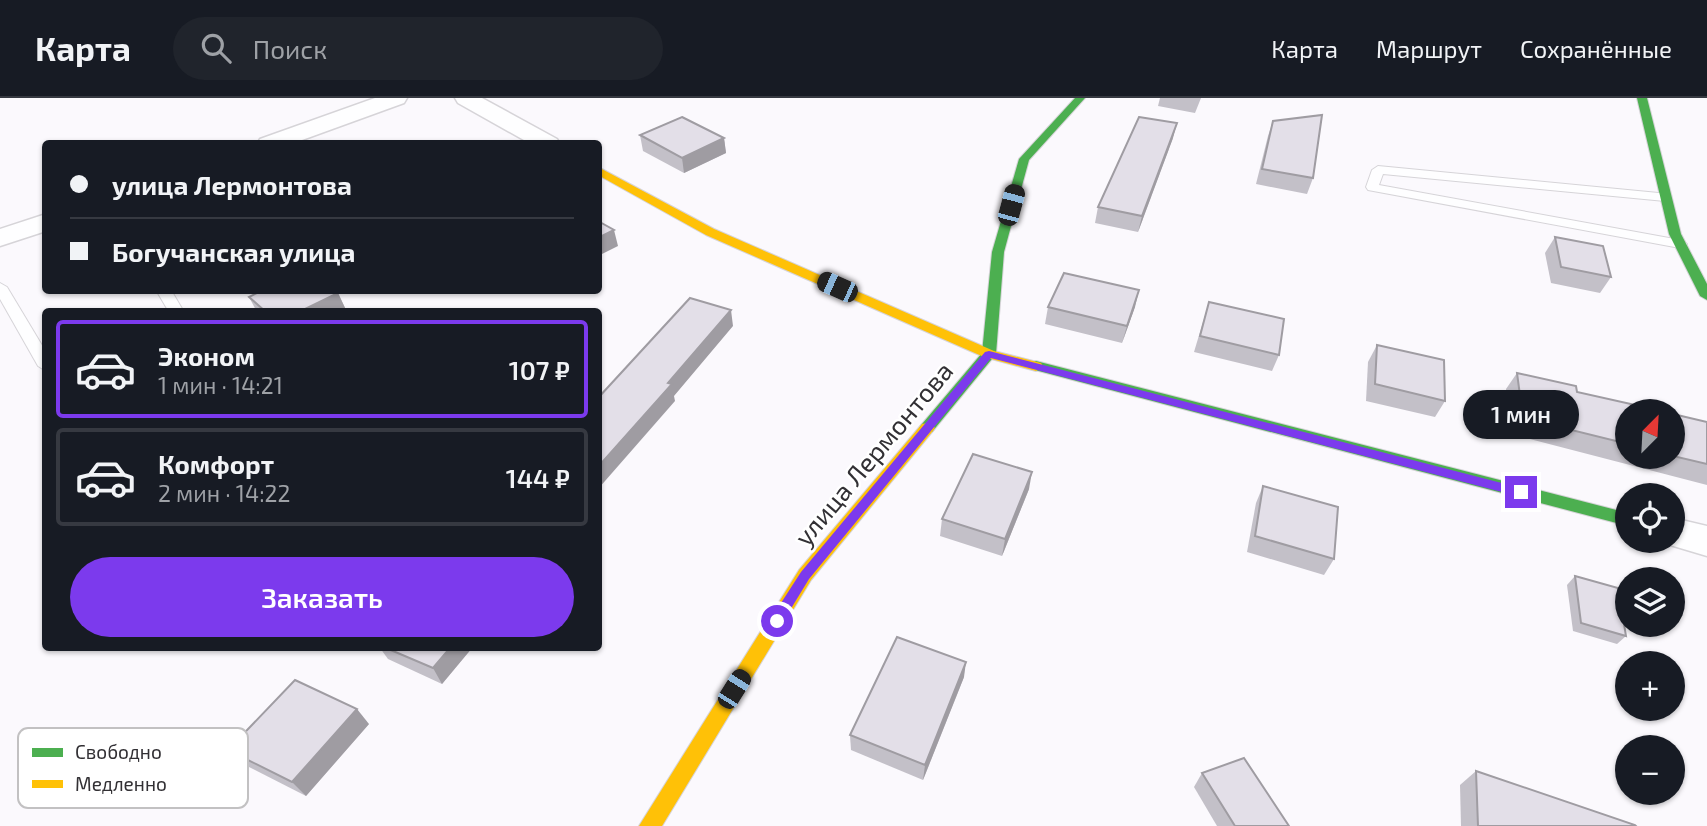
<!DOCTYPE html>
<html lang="ru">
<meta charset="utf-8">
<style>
body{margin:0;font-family:"Exo 2",sans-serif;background:#20242c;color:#f1f3f6;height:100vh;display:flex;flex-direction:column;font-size:26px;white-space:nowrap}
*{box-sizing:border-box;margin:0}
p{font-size:23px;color:#9ea1a6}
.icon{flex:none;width:38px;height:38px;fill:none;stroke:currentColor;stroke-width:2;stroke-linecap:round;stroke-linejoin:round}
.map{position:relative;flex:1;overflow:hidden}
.side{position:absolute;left:42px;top:210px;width:560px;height:343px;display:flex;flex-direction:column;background:#171b24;border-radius:7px;box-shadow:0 2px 5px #0004}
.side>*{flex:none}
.guide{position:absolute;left:42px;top:42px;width:560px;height:154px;border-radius:7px;box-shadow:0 2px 5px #0004;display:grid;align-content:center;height:154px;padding:0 28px;background:#171b24}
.needle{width:46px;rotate:24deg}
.fabs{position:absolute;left:1615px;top:301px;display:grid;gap:14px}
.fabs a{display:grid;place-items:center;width:70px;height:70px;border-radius:50%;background:#171b24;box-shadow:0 2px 5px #0004;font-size:35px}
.end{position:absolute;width:32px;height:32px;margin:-16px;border:9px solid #7c3aed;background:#fff;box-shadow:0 0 0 4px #fff}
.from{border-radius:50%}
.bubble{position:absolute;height:49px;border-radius:24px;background:#171b24;box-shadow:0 2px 5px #0004;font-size:23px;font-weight:600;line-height:49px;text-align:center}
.car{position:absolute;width:21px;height:42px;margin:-21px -10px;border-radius:9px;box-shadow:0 0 5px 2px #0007;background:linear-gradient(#222 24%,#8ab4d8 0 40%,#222 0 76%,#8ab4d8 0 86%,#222 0)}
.guide b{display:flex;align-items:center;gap:24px;height:66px;font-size:26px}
.guide b+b{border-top:2px solid #363941}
.guide i{width:18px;height:18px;background:#f1f3f6}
ul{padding:12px 0 0;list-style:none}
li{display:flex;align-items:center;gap:21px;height:98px;margin:0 14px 10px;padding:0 14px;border:4px solid #363941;border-radius:7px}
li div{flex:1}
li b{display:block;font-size:26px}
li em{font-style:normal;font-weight:600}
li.current{border-color:#7c3aed}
li>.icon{width:63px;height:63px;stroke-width:1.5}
.button{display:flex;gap:14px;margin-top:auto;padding:14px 28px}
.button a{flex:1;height:80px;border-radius:42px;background:#7c3aed;color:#fff;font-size:28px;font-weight:600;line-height:80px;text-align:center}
header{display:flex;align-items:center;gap:42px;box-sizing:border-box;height:98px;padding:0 35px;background:#171b24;border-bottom:2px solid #363941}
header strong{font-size:33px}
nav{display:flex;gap:38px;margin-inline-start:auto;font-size:24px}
.search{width:490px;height:63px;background:#20242c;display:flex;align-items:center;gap:18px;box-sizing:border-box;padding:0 24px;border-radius:38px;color:#9ea1a6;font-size:26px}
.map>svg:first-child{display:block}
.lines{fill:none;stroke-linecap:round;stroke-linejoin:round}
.lane-casing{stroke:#d6d4d8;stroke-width:2}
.street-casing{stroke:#d6d4d8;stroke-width:3}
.fast-casing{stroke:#d6d4d8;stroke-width:2}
.slow-casing{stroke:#d6d4d8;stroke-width:2}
.lane{fill:#fefeff;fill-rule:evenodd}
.street{fill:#fefeff;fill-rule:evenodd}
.fast{fill:#4caf50;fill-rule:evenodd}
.slow{fill:#ffc107;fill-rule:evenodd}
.wall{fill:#c3c0c8}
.shaded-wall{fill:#9f9ca2}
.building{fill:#e3dfe8;stroke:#9f9ca2;stroke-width:2}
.route{fill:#7c3aed}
.labels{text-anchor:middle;stroke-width:5;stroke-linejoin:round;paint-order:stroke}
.street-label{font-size:26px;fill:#323034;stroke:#fff}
.key{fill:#fff;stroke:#c2c1c2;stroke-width:2}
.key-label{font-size:19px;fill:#323034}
</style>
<header>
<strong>Карта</strong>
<div class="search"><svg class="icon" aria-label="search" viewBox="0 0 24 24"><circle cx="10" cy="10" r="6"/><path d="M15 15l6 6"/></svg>Поиск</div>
<nav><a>Карта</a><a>Маршрут</a><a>Сохранённые</a></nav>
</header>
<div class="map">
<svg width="1707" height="728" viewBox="0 0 1707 728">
<rect width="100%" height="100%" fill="#fbf9fd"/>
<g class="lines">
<defs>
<g id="lane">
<path d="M1378,68L1669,96V102L1665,103L1383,76L1379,87L1680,142L1687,146L1680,150L1368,92L1366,89L1372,72Z"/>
<path d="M0,185L7,189L46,254V273L38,268L0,201Z"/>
<path d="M156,192H171L184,214H169Z"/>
</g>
<g id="street">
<path d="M375,0H407L404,5L291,46H257L260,41Z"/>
<path d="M455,0H482L557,41L560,46H531L458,5Z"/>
<path d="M46,116V133L0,148V131Z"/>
<path d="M1673,420L1707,428V458L1660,444L1673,443Z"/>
</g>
<g id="fast">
<path d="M1075,0H1085L1029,62L1004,154L996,256L932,334H922L919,330L922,326L982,255L992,154L1019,61Z"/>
<path d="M1637,0H1647L1681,136L1707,186V202L1700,198L1669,136Z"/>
<path d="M1036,263L1628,415V428L1031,271L1029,268L1031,265Z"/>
</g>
<g id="slow">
<path d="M598,69L714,131L994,253L1041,265L1043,268L1036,273L984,259L706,137L598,77Z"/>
<path d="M927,325L932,326L935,330L932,334L811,482L662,728H639L799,472L922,326Z"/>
</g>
</defs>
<!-- lane casing -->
<use href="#lane" class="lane-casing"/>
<!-- street casing -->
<use href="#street" class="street-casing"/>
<!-- fast casing -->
<use href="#fast" class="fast-casing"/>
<!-- slow casing -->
<use href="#slow" class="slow-casing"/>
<!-- lane -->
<use href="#lane" class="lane"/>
<!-- street -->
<use href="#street" class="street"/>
<!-- fast -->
<use href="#fast" class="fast"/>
<!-- slow -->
<use href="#slow" class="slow"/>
</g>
<!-- wall -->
<g class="wall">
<path d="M1160,0H1201L1195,15L1158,8Z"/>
<path d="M1273,23L1313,80L1307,96L1256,86L1268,38Z"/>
<path d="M640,37L724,40L726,55L684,75L643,53Z"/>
<path d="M1173,40L1138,134L1095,125L1098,109Z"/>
<path d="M1555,139L1611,179L1600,195L1551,185L1545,155Z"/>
<path d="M338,195L346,212L342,214H257L249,199Z"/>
<path d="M1209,204L1279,257L1272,273L1194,254Z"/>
<path d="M1048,209H1135L1122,245L1045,226Z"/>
<path d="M1377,247L1445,303L1435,319L1366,303L1368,264Z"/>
<path d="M1517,275L1577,294L1628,313V359H1673V316L1707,324V387L1511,336L1506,291Z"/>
<path d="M1263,388L1334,461L1324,477L1247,454L1256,405Z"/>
<path d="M1029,391L1002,458L940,438L942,421Z"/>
<path d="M1575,478L1626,538L1617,546L1573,533L1567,487Z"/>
<path d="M380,550H472L442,586L388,561Z"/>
<path d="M964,579L923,682L851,652L850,637Z"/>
<path d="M369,626L306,698L243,666L228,652Z"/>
<path d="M1476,673L1636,728H1461L1460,687Z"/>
<path d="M1202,675L1289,728H1217L1194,689Z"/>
</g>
<!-- shaded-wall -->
<g class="shaded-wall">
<path d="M1177,25L1173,40L1138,134L1142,118Z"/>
<path d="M724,40L726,55L684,75L682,60Z"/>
<path d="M614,132L618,148L598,158V140Z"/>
<path d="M1139,192L1135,209L1122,245L1127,228Z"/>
<path d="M338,195L346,212L342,214H299Z"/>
<path d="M731,212L733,228L674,298L675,303L598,391V369L668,285Z"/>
<path d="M1032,374L1029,391L1002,458L1005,441Z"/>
<path d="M450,550H472L442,586L433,570Z"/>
<path d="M966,564L964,579L923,682L925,667Z"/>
<path d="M357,611L369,626L306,698L292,684Z"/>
</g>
<!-- building -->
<g class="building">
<path d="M1322,17L1313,80L1262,71L1273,23Z"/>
<path d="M682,19L724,40L682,60L640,37Z"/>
<path d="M1139,19L1177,25L1142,118L1098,109Z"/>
<path d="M598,123L614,132L598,140Z"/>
<path d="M1555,139L1603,148L1611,179L1561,169Z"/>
<path d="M1064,175L1139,192L1127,228L1048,209Z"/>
<path d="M263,192H334L338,195L299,214H266L249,199Z"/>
<path d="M690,200L731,212L668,285L672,286L598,369V300Z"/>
<path d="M1209,204L1284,221L1279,257L1200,238Z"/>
<path d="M1377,247L1444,262L1445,303L1375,286Z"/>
<path d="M1517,275L1576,288L1577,294L1662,313H1628V346L1523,320Z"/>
<path d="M1673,316L1707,324V366L1673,358Z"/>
<path d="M973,356L1032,374L1005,441L942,421Z"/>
<path d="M1263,388L1338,409L1334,461L1255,438Z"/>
<path d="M1575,478L1618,490L1626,538L1581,525Z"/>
<path d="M897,539L966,564L925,667L850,637Z"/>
<path d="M386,550H450L433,570Z"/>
<path d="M295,582L357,611L292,684L228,652Z"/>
<path d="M1244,660L1289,728H1235L1202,675Z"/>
<path d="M1476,673L1635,727L1636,728H1478Z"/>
</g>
<!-- route -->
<path class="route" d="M989,253L1521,390L1527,394L1521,399L991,260L809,481L781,527H772V519L801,474L985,254Z"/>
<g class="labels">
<!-- street labels -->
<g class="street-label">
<text transform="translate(874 356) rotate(-50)" y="9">улица Лермонтова</text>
</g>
</g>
<!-- legend -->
<rect x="18" y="630" width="230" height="80" rx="10" class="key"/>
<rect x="32" y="650" width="31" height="9" fill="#4caf50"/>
<rect x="32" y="682" width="31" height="8" fill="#ffc107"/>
<g class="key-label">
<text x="75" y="661">Свободно</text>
<text x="75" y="693">Медленно</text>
</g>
</svg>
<div class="fabs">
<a><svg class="needle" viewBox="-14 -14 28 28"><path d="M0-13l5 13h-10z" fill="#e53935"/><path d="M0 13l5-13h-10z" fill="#9ea1a6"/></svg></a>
<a><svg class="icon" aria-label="locate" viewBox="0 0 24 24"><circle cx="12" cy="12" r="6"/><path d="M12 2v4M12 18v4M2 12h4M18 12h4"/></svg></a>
<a><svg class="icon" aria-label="layers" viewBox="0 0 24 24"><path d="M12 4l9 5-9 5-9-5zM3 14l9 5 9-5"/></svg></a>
<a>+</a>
<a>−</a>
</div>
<i class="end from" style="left:777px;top:523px"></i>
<i class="end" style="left:1521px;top:394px"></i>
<div class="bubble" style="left:1463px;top:292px;width:116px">1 мин</div>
<i class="car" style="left:1011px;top:107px;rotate:15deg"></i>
<i class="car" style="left:837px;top:189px;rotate:294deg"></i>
<i class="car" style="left:734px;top:591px;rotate:32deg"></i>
<div class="guide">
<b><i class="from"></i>улица Лермонтова</b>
<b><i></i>Богучанская улица</b>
</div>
<section class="side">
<ul>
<li class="current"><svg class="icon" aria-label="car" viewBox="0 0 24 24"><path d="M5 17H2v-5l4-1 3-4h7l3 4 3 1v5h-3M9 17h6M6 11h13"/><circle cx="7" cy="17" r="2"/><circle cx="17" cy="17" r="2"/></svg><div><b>Эконом</b><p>1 мин · 14:21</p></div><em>107 ₽</em></li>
<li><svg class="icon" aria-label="car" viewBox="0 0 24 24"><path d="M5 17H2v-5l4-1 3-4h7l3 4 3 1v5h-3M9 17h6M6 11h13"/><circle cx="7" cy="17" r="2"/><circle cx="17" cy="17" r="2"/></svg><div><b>Комфорт</b><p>2 мин · 14:22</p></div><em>144 ₽</em></li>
</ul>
<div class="button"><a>Заказать</a></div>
</section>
</div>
